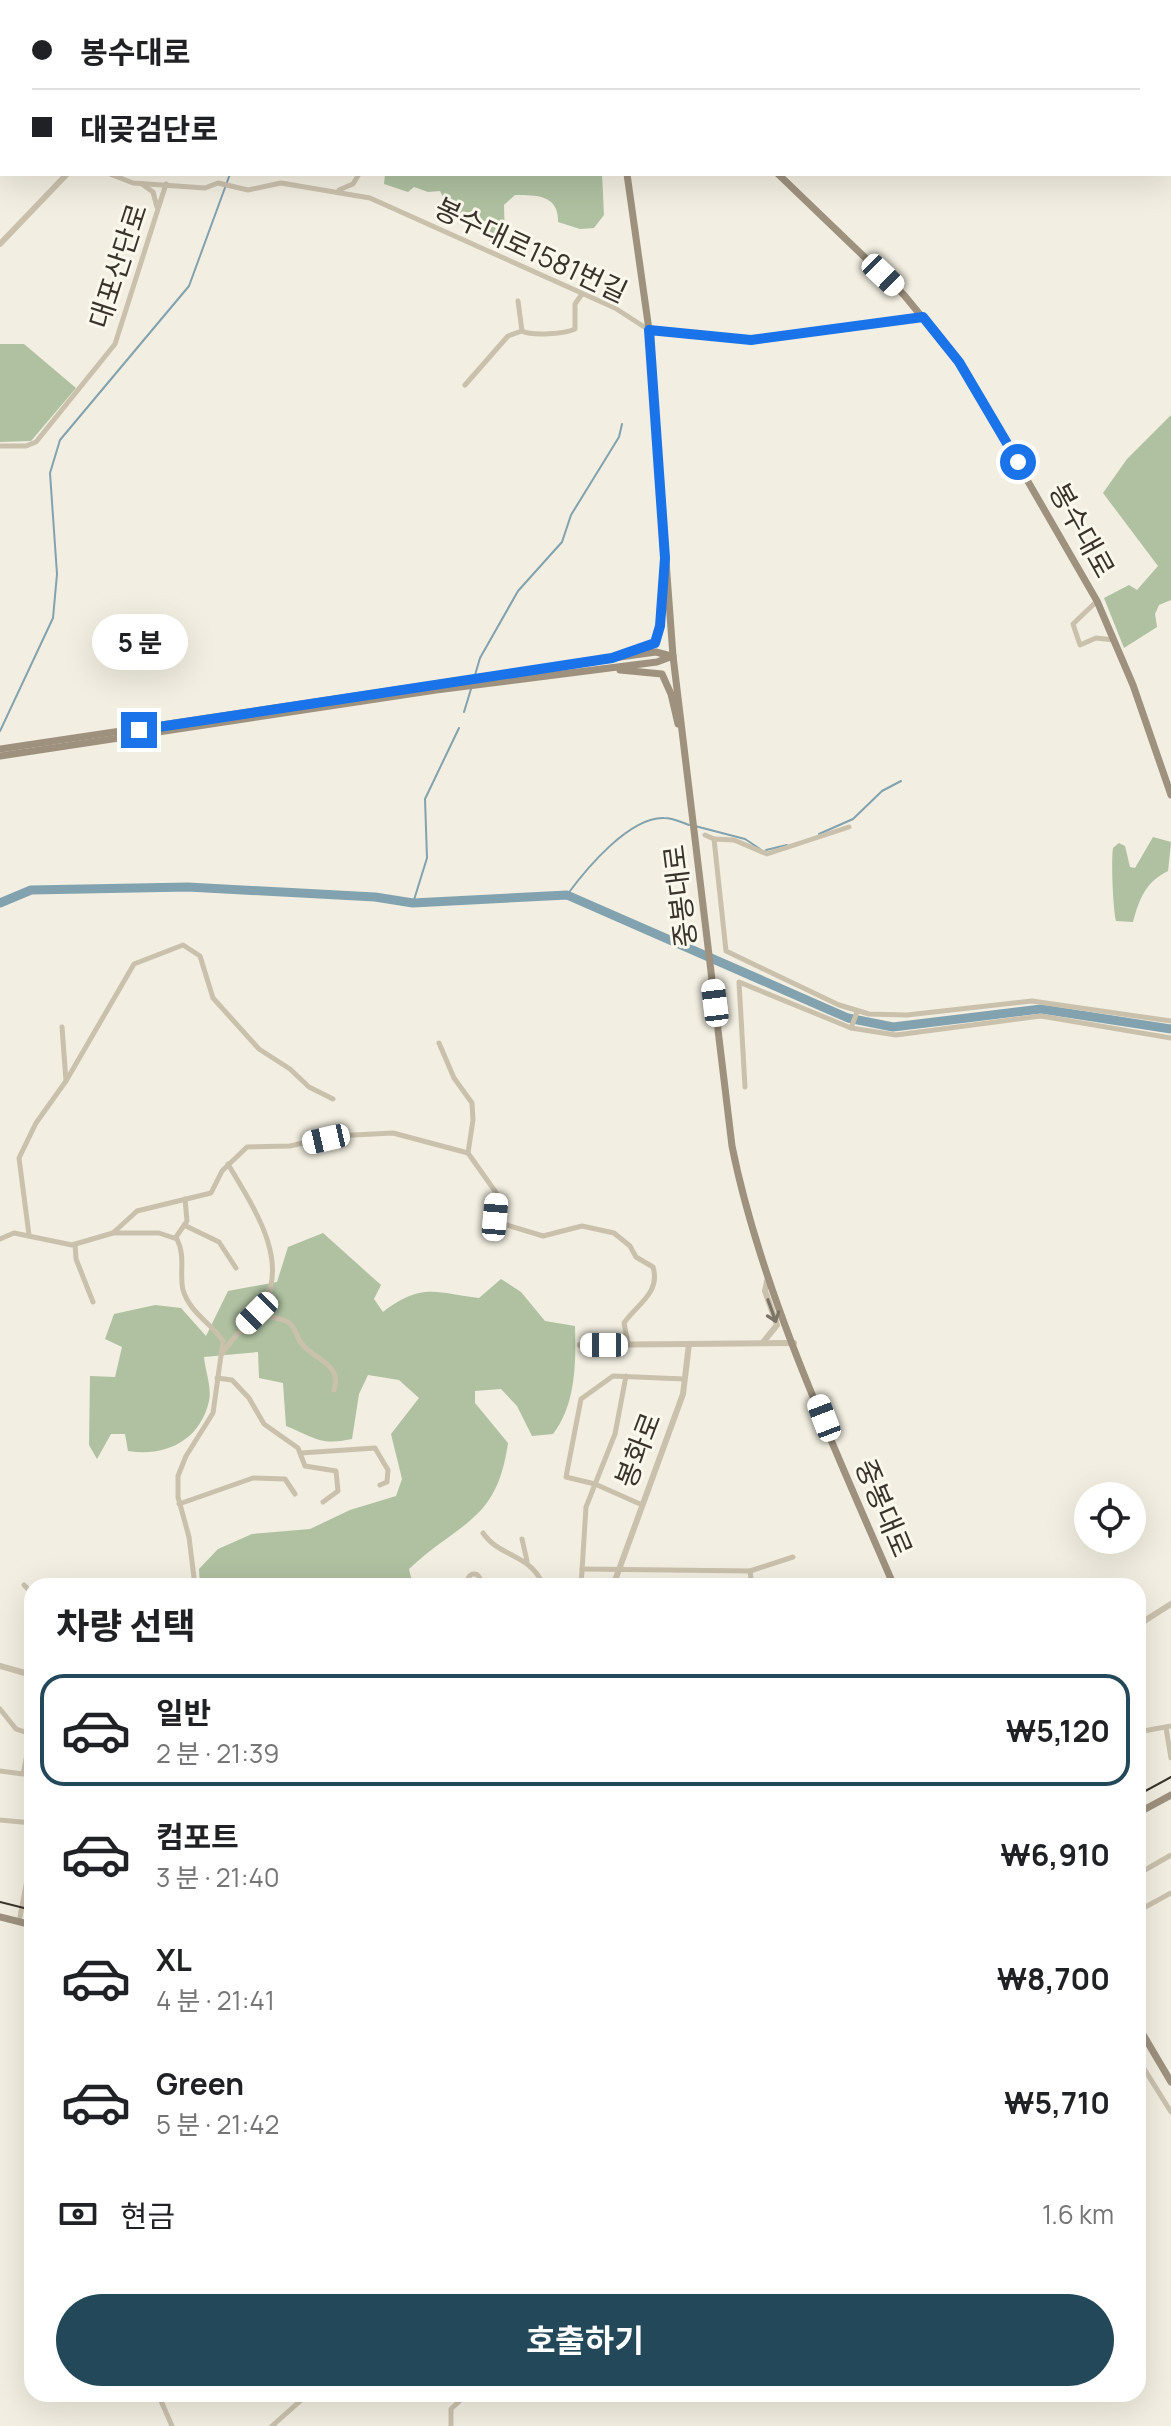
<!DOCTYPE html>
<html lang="ko">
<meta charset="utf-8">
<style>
body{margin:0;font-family:Manrope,"Noto Sans KR",sans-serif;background:#f2f2f2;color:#202124;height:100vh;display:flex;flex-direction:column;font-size:30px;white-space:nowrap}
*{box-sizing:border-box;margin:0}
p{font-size:26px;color:#757577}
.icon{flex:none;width:44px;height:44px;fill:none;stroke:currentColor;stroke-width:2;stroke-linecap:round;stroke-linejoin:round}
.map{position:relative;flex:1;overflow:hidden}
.side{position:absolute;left:24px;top:1578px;width:1122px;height:824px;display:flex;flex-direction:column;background:#fff;border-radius:24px;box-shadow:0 8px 32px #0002}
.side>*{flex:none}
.hud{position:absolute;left:0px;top:0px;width:1172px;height:176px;box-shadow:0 8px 32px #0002;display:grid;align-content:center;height:176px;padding:0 32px;background:#fff}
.buttons{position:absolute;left:1074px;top:1482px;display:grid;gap:16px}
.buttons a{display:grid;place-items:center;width:72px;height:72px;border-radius:50%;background:#fff;box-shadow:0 8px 32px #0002;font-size:40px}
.end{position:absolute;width:36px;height:36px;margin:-18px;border:10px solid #1a73e8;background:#fff;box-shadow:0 0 0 4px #fff}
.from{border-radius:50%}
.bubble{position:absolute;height:56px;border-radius:28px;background:#fff;box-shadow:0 8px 32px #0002;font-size:26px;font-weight:700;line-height:56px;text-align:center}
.car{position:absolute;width:24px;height:48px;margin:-24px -12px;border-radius:10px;box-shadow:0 0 6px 2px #0007;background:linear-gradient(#fff 24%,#345 0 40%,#fff 0 76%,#345 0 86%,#fff 0)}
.hud b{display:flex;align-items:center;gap:28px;height:76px;font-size:30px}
.hud b+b{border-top:2px solid #e0e0e0}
.hud i{width:20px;height:20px;background:#202124}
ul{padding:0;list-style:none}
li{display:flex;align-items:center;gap:24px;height:112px;margin:0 16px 12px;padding:0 16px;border:4px solid transparent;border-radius:24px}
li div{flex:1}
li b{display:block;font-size:30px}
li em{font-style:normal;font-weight:700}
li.selected{border-color:#224859}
li>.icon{width:72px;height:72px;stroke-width:1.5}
h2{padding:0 32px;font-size:36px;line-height:96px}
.pay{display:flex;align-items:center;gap:20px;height:88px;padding:0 32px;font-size:30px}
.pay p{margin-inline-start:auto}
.action{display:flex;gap:16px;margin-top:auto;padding:16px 32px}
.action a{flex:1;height:92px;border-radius:48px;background:#224859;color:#fff;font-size:32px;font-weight:700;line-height:92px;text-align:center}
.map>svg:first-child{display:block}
.green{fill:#afc1a1}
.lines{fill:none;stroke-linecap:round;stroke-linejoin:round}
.stream{stroke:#81a2ae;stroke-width:2}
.river{stroke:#81a2ae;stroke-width:9}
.minor{stroke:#cac1ad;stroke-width:5}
.tertiary{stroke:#cac1ad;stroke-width:6}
.secondary{stroke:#9e917e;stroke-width:7}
.tram{stroke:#39332b;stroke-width:2}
.oneway{stroke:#7a7366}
.route{stroke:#1a73e8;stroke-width:10}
.labels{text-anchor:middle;stroke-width:6;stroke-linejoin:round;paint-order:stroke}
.street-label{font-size:28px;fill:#39332b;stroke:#faf7ed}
</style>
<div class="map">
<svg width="1171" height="2426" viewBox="0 0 1171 2426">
<rect width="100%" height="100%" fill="#f2eee1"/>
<!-- green -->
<g class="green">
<path d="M385,174H602L604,215L594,228L580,229L558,222C559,195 537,195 515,195L504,205L505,242L497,247L449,208L440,191L428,192L414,187L408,192L384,184Z"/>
<path d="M0,344H24L76,388L31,441L0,442Z"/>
<path d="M1171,415V600L1159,605L1155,614L1157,627L1124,648L1104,598L1129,585L1137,590L1158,566L1103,493L1127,459Z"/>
<path d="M1153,837L1171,842L1168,871C1145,882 1139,900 1133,922L1116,921C1113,909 1111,860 1113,848L1119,843L1125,846L1130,867L1135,868Z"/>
<path d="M323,1233L381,1285L374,1299L383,1312C422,1282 436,1293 479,1298L501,1279L521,1292L545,1321L575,1326C576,1363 576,1404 553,1434L532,1436L517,1406L501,1389L475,1391V1403L508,1443C497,1522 460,1521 409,1569L413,1586H200L199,1569L218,1549L252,1534L310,1529L350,1510L396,1496L402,1479L391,1434L419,1398L399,1380L368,1375L359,1394L352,1439C319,1446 314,1437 286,1426L283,1383L259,1378L258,1352L204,1357C205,1370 212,1387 209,1401C200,1441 165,1457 128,1451L125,1434H111L97,1459L89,1445L90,1376L115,1377L122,1347L105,1339L114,1314L155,1305L181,1308L206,1336L228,1291L277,1282L288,1247Z"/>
</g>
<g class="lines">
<!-- stream -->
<g class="stream">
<path d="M475,675L480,658L518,591L562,542L571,515L619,437L622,424"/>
<path d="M464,712L471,689"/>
<path d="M0,731L53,618L57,574L50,473L60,440L189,286L230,174"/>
<path d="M695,826L745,839L760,849"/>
<path d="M819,834L853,819L882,791L901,781"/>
<path d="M766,850L787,845"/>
<path d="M567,895C586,869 629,817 664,818C673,818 681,822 689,825"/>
<path d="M413,903L427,858L425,799L459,728"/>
</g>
<!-- river -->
<path class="river" d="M0,903L31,890L188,887L375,897L413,903L567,895L848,1018L893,1027L1041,1009L1171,1029"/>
<!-- minor -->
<g class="minor">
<path d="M0,109L2,110"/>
<path d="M110,174L133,183L205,188L218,183L248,190L281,183L370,198L615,308L649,330L751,340L922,318"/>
<path d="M142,184L153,192L157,207"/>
<path d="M339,190L353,184L359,174"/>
<path d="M518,301L522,331C532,336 565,334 575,329V304L582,294"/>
<path d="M465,385L508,336L522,331"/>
<path d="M0,446H26L36,442L115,344L166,184"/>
<path d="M1097,601L1073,624L1080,645L1096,638L1114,640"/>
<path d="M705,835L714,839L726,951L839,1005L869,1014L907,1015L1032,1001L1171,1021"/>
<path d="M714,839L734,840L767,854L849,827"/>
<path d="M857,1012L851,1028L896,1035L1041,1016L1171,1038"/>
<path d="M439,1043L454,1078L472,1103L473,1120L468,1153L497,1194V1222L543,1236L582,1226L614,1233L630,1246L636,1257L653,1267C661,1293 636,1305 624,1323L628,1344"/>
<path d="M66,1081L134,964L183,945L200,956L213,998L259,1049L290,1069L309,1087L333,1099"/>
<path d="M745,1087L739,982L851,1028"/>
<path d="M186,1226L219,1242L236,1268"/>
<path d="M113,1233L137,1211L211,1193L222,1171L247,1147L290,1146L334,1136L393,1133L468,1153"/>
<path d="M29,1235L19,1158L36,1123L66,1081L62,1027"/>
<path d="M176,1237L187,1221L185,1199"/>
<path d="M0,1239L14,1233L72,1245L113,1233H159L177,1239C186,1257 179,1272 183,1290C190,1313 211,1323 223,1341L213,1413L186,1456L178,1476V1497L189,1537L195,1586"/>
<path d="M75,1244L76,1259L93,1302"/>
<path d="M257,1314C267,1316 279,1318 288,1322C296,1327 296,1336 301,1343C313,1359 343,1364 334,1390"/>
<path d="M223,1353C233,1334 252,1324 263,1306C291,1259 251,1204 228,1164"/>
<path d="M217,1378L232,1380L249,1398L264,1424L298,1448L305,1466L336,1471L338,1491L323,1502"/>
<path d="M301,1453L375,1448L388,1470L387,1482L380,1485"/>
<path d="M179,1504L253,1478L285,1479L295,1494"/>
<path d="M640,1504L595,1484L566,1477L581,1399L613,1376L684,1379"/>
<path d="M483,1533C499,1557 530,1554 542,1583"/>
<path d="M522,1539L527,1561"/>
<path d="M582,1569L750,1571L793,1557"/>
<path d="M750,1571L752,1586"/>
<circle cx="474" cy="1580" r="6"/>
<path d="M480,1580L495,1586"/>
<path d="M24,1585L32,1593"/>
<path d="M525,1586L581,1585"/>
<path d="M581,1586L586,1507L615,1434L626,1376"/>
<path d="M0,1709L16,1729L31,1734"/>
<path d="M1166,1728L1171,1758"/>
<path d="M1138,1732L1171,1726"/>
<path d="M0,1771L23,1774L32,1730"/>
<path d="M0,1820L32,1823"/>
<path d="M1138,1874L1171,1855"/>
<path d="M1138,1911L1171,1893"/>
<path d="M19,1922L32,1854"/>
<path d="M1138,2059L1171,2112"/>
<path d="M158,2394L172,2426"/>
<path d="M272,2426L308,2394"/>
<path d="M451,2426V2409L467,2394"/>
</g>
<!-- tertiary -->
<g class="tertiary">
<path d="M145,2V0"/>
<path d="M0,244L67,174"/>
<path d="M631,653L650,646L658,638L664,561"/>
<path d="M764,1341L777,1325L765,1291L768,1277"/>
<path d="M580,1345L794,1343"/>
<path d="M613,1586L683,1394L689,1344"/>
<path d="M1138,1625L1171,1604"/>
<path d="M0,1666L32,1675"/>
</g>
<!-- secondary -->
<g class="secondary">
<path d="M581,0L582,2"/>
<path d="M648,0L649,2"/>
<path d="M627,174L649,330L673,656L732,1146C761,1291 835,1449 894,1586"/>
<path d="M778,174L904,295L959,362L1097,601L1133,685L1171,795"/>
<path d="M620,670L662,674L671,694L678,724"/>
<path d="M0,749L569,664L656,652L671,656"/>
<path d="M0,756L436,690L657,662L673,656"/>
<path d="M1138,1813L1171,1795"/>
<path d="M0,1917L32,1925"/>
<path d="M1138,2026L1171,2082"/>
</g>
<!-- tram -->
<g class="tram">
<path d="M1138,1795L1171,1777"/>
<path d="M0,1902L32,1910"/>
</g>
</g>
<!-- one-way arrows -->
<defs><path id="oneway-shaft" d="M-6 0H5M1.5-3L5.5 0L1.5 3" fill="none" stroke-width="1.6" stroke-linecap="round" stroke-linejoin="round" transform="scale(2)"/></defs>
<use class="oneway" href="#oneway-shaft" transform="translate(772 1311) rotate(70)"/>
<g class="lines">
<!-- route -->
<path class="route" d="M139,730L612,658L655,643L660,626L665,558L649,330L751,340L923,317L959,362L1018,462"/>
</g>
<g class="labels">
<!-- street labels -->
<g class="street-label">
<text transform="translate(531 250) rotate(25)" y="10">봉수대로1581번길</text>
<text transform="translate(118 266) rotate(-72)" y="10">대포산단로</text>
<text transform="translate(1082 530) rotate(61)" y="10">봉수대로</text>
<text transform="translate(680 896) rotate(-97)" y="10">중봉대로</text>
<text transform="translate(638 1450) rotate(-69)" y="10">봉화로</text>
<text transform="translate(884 1508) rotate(67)" y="10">중봉대로</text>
</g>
</g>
</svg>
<div class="buttons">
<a><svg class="icon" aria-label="locate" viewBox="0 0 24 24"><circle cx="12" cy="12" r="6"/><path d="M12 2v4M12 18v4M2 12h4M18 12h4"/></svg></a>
</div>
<i class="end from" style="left:1018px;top:462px"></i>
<i class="end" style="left:139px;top:730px"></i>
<div class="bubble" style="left:92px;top:614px;width:96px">5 분</div>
<i class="car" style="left:883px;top:275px;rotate:134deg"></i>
<i class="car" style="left:715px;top:1003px;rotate:353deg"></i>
<i class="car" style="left:326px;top:1139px;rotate:257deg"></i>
<i class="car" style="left:495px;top:1217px;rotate:5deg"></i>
<i class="car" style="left:257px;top:1313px;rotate:225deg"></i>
<i class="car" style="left:604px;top:1345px;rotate:270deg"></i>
<i class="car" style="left:824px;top:1418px;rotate:339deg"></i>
<div class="hud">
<b><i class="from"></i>봉수대로</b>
<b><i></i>대곶검단로</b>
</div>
<section class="side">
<h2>차량 선택</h2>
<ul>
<li class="selected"><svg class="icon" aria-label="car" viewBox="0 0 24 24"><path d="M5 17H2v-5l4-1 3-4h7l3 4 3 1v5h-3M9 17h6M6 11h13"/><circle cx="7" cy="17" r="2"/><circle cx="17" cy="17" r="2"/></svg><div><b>일반</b><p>2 분 · 21:39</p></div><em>₩5,120</em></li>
<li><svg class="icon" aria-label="car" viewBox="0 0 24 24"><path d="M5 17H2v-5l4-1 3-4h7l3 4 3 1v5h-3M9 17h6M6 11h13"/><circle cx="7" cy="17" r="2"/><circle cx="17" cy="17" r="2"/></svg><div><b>컴포트</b><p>3 분 · 21:40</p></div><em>₩6,910</em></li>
<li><svg class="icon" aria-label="car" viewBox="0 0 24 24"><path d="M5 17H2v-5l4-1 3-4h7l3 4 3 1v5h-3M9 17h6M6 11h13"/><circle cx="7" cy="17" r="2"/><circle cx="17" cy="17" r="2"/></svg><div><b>XL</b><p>4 분 · 21:41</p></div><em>₩8,700</em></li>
<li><svg class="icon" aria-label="car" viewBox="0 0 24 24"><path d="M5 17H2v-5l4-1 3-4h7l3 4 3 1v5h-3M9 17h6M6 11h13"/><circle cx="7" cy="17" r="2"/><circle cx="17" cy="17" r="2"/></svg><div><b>Green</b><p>5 분 · 21:42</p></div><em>₩5,710</em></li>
</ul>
<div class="pay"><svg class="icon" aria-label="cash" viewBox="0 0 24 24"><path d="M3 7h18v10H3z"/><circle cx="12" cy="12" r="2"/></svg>현금<p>1.6 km</p></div>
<div class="action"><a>호출하기</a></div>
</section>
</div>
